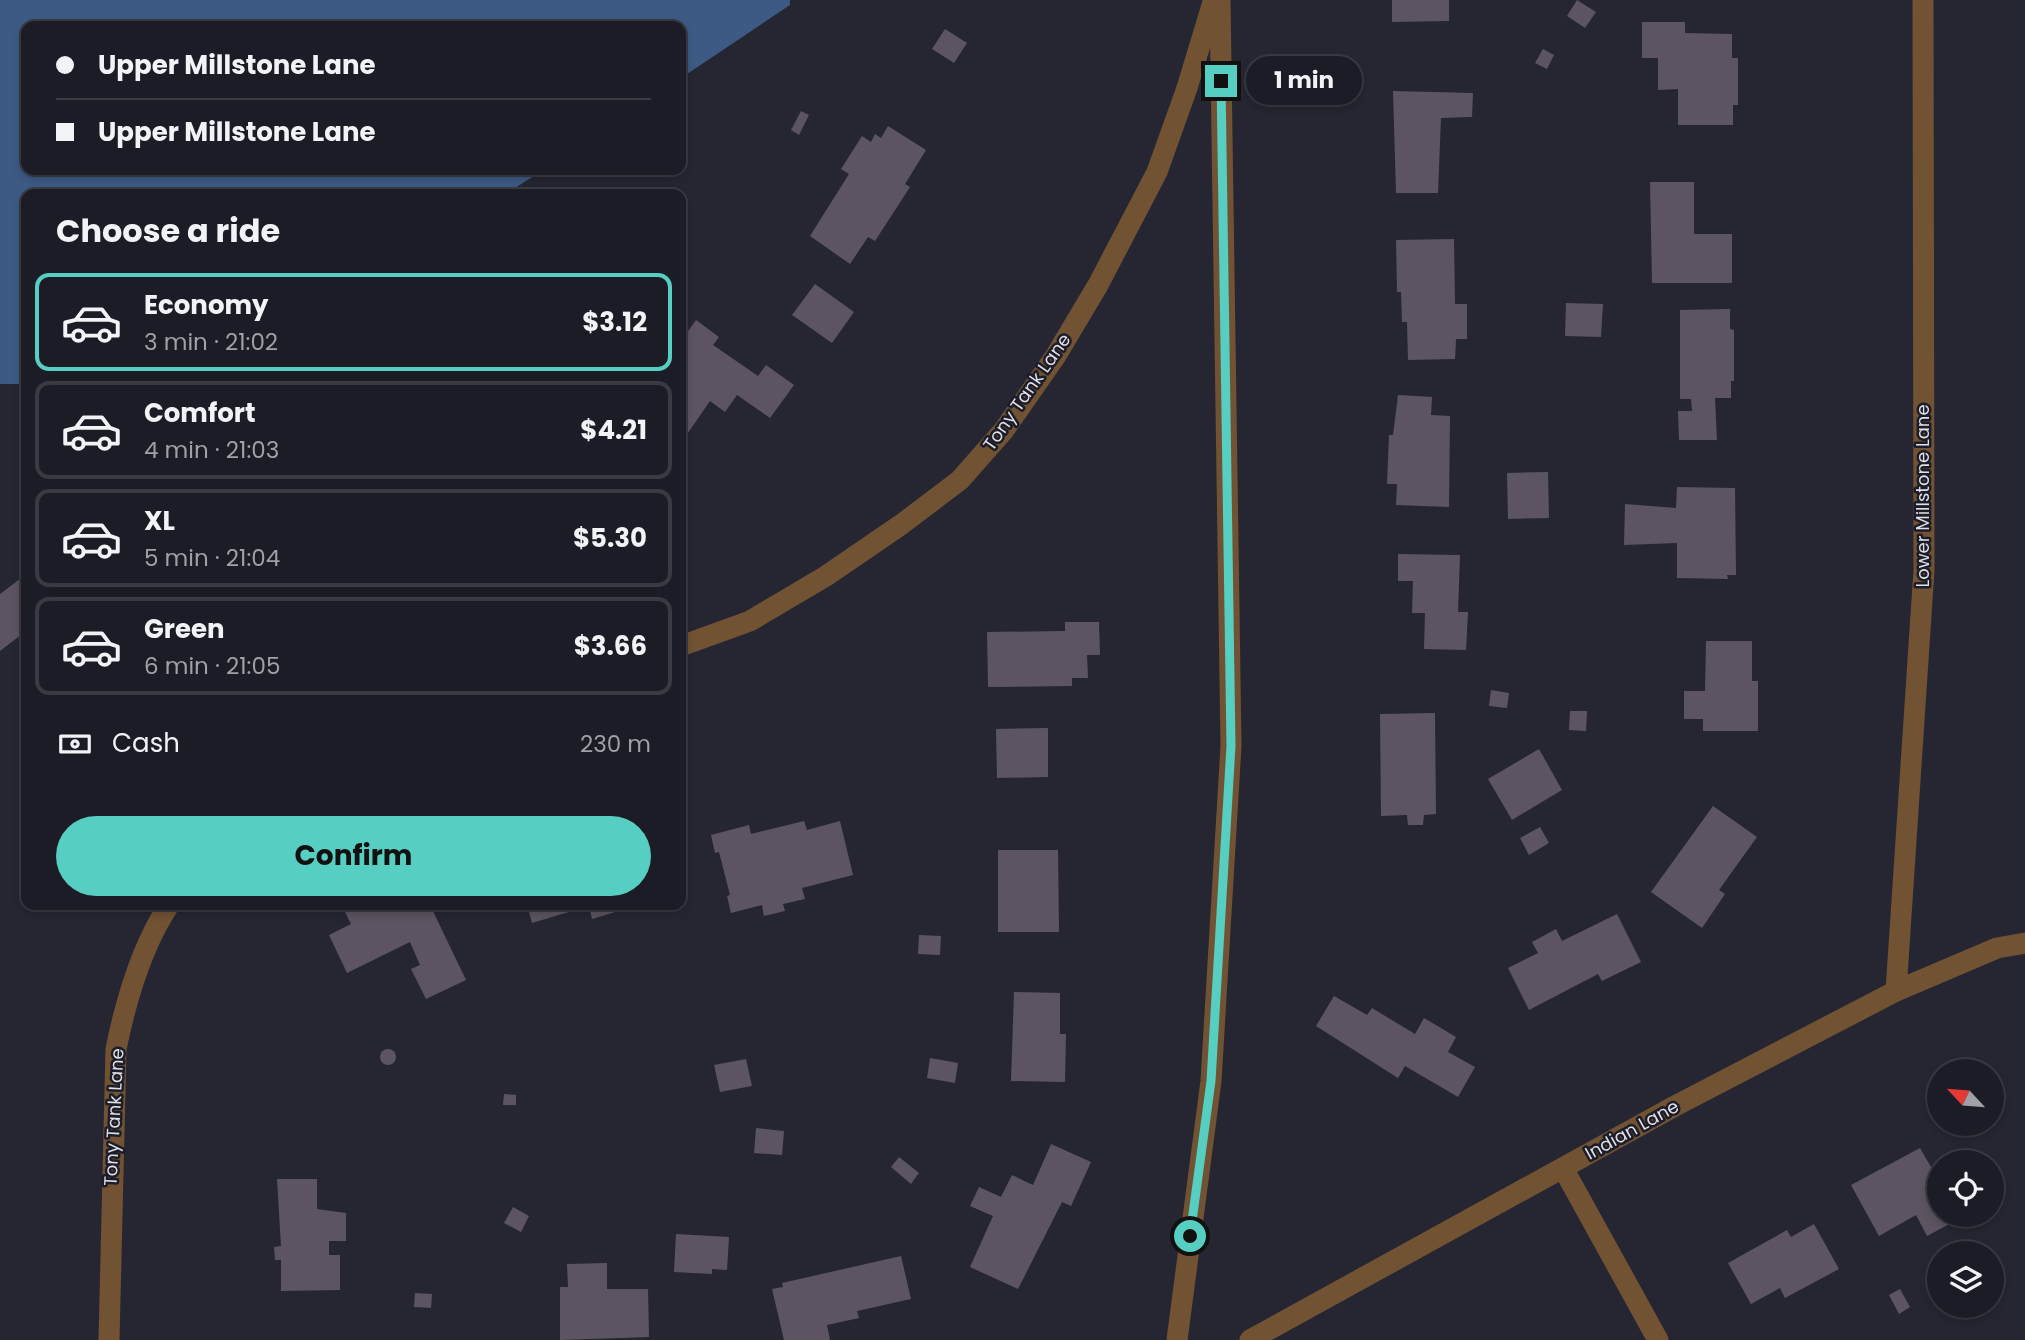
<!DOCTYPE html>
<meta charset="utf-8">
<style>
body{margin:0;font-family:Poppins,sans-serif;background:#292932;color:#f1f3f6;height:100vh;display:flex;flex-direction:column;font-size:26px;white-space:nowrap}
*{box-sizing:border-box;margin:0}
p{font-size:23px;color:#a0a1a7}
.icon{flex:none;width:38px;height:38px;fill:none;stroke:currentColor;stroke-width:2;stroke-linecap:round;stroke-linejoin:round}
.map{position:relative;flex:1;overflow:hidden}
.side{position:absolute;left:21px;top:189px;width:665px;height:721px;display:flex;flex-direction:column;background:#1c1c26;border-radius:14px;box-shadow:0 4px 10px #0003,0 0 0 2px #3a3a43}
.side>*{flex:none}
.hud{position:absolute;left:21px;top:21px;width:665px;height:154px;border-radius:14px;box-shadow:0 4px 10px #0003,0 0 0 2px #3a3a43;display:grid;align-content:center;height:154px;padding:0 35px;background:#1c1c26}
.needle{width:46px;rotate:296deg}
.buttons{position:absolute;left:1927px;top:1059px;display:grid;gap:14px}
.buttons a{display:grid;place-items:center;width:77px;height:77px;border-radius:50%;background:#1c1c26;box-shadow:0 4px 10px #0003,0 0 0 2px #3a3a43;font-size:35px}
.end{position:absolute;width:32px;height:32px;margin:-16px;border:9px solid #56cec2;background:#111;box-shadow:0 0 0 4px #111}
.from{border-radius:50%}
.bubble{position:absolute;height:49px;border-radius:24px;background:#1c1c26;box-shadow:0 4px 10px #0003,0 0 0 2px #3a3a43;font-size:23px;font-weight:700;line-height:49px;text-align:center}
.hud b{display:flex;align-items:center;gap:24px;height:66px;font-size:26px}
.hud b+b{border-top:2px solid #3a3a43}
.hud i{width:18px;height:18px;background:#f1f3f6}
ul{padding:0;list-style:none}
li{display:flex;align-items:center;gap:21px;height:98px;margin:0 14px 10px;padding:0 21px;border:4px solid #3a3a43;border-radius:14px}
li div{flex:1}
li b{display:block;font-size:26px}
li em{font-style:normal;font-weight:700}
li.on{border-color:#56cec2}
li>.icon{width:63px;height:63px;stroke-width:1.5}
h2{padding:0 35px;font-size:32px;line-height:84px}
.pay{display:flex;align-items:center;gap:18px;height:77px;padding:0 35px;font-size:26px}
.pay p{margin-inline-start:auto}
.action{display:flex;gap:14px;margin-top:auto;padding:14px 35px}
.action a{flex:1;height:80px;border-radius:42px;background:#56cec2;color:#111;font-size:28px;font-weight:700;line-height:80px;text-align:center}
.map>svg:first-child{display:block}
.water{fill:#3d5a84}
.building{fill:#5c5561}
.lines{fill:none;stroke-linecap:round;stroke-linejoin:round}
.street{stroke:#715333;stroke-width:21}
.route{stroke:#56cec2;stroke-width:9}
.labels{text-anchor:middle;stroke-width:5;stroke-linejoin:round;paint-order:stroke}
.street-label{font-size:18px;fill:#dedfe7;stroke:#1c1d28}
</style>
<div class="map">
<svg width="2025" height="1340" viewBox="0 0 2025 1340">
<rect width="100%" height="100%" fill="#262632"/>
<!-- water -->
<path class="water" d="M0,0H790V5L681,78V26H26V170H543L512,190L492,194H26V384H0Z"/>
<!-- building -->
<g class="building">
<path d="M1392,0H1449V21L1392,22Z"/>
<path d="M1577,0L1596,12L1585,28L1567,16Z"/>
<path d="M1642,22H1685V33L1732,34V58H1738V105H1733V125H1678V89L1658,90V58H1642Z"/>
<path d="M945,29L967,43L954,63L932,49Z"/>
<path d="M1543,49L1554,55L1547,69L1535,63Z"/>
<path d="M1393,91L1473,93L1472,117L1441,118L1438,193H1396Z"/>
<path d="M801,111L809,115L799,135L791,130Z"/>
<path d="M888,126L926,150L905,184L910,187L875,241L868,237L850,264L810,236L849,174L841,169L862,136L871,142L875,134L881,138Z"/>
<path d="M1650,182H1694V234H1732V283H1652Z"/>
<path d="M1454,239L1455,304H1467V339H1456L1455,359L1408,360L1407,322H1402L1401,292H1397L1396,240Z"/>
<path d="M815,284L854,312L832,343L792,315Z"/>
<path d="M1566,303L1603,304L1601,337L1565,336Z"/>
<path d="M1730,309V329L1734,330V381H1731V398H1715L1717,440H1679L1678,411H1692L1691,399H1680V310Z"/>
<path d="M696,320L719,337L713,345L758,376L766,365L794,385L770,418L737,395L725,412L710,401L681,443V341Z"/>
<path d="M1398,395L1432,397L1431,415L1450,416L1449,507L1396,505L1397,484H1387L1389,435H1393Z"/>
<path d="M1548,472L1549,518L1508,519L1507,473Z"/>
<path d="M1677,487L1735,488L1736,575H1727L1728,579L1677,578V543L1624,545L1625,504L1676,508Z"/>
<path d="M1398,554L1460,555L1458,612H1468L1466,650L1424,649L1425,613H1412L1413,581H1398Z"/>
<path d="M26,569V631L0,651V594L24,576L22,572Z"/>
<path d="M1065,622H1099L1100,655H1087L1088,678H1072V686L988,687L987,632L1065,631Z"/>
<path d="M1706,641H1752V681H1758V731H1703V719H1684V691H1705Z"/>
<path d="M1491,690L1509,693L1507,708L1489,706Z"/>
<path d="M1570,711H1587L1586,731L1569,730Z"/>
<path d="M1435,713L1436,814L1424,815L1423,825H1408L1407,815L1381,816L1380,714Z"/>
<path d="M1048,728V777L997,778L996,729Z"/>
<path d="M1539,749L1562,790L1512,820L1488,779Z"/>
<path d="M1713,806L1757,837L1719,890L1725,894L1702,928L1651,892Z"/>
<path d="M804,821L807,830L840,821L853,875L802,888L805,899L783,904L785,911L764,916L762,905L731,913L727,896L730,895L719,852L715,853L711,835L749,825L751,834Z"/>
<path d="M1540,827L1549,843L1529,855L1520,838Z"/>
<path d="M998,850H1058L1059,932H998Z"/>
<path d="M351,905H430L466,980L426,999L411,969L420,965L410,942L347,973L329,935L351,924L343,908Z"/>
<path d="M527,905H639L592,919L589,906L532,923Z"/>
<path d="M1617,914L1641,962L1602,981L1598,974L1529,1010L1508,968L1538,953L1532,942L1556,929L1562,941Z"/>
<path d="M919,935L941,936L940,955L918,954Z"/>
<path d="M1014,992L1060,993V1034H1066L1065,1082L1011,1081Z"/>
<path d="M1334,996L1367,1015L1372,1008L1415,1034L1424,1018L1456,1037L1448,1052L1475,1067L1458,1097L1405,1066L1398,1078L1316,1026Z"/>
<circle cx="388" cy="1057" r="8"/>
<path d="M930,1058L958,1063L955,1083L927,1078Z"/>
<path d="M746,1059L752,1086L720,1092L714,1065Z"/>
<path d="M504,1094L516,1095V1105H503Z"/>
<path d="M756,1128L784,1131L782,1155L754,1153Z"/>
<path d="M1051,1144L1091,1162L1071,1206L1062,1202L1018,1289L970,1267L993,1216L970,1206L979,1187L1001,1197L1012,1175L1033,1185Z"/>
<path d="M1920,1148L1939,1181V1214H1954L1957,1220L1927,1236L1916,1215L1879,1236L1851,1185Z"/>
<path d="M899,1157L919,1173L911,1184L891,1167Z"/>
<path d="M277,1179H317V1209L346,1213V1241H329V1255H340V1290L281,1291V1260H275L274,1247L281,1246Z"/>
<path d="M513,1207L529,1216L521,1232L504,1223Z"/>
<path d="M1814,1224L1839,1269L1785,1298L1780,1288L1751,1304L1728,1263L1787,1230L1791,1237Z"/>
<path d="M676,1234L729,1237L727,1270L712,1269V1274L674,1272Z"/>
<path d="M901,1256L911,1299L857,1311L859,1318L827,1325L830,1340H784L772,1289L783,1287L782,1283Z"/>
<path d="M607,1263V1289H648L649,1337L560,1340V1287H568L567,1264Z"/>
<path d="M1900,1289L1910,1307L1899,1314L1889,1295Z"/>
<path d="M415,1293L432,1294L431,1308L414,1307Z"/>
</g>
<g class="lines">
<!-- street -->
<g class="street">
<path d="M681,646L750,621L826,576L902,524L960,480L1004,430L1055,357L1098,285L1157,172L1187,88L1213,2"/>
<path d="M1896,991L1924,570L1923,0"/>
<path d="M1563,1168L1658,1340"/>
<path d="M109,1340L116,1049C126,1000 141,947 169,905"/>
<path d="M1177,1340L1211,1081L1231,746L1220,0"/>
<path d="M1250,1340L1675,1106L1896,991L1997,948L2025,943"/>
</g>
</g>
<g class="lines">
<!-- route -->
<path class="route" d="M1190,1236L1211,1081L1231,746L1221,81"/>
</g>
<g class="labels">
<!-- street labels -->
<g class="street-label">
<text transform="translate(1027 392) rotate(-55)" y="6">Tony Tank Lane</text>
<text transform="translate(1923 496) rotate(-90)" y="6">Lower Millstone Lane</text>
<text transform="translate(114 1117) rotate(-87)" y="6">Tony Tank Lane</text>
<text transform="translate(1632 1130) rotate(-29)" y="6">Indian Lane</text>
</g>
</g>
</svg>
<div class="buttons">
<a><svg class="needle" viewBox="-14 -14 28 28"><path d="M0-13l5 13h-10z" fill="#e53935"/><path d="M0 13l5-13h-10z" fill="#a0a1a7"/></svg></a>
<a><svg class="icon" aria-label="locate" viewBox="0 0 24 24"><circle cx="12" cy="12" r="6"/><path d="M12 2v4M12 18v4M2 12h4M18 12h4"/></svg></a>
<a><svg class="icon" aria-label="layers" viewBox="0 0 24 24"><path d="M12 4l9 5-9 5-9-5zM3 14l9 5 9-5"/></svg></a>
</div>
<i class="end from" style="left:1190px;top:1236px"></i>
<i class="end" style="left:1221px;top:81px"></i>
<div class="bubble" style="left:1246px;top:56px;width:116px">1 min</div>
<div class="hud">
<b><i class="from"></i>Upper Millstone Lane</b>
<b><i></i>Upper Millstone Lane</b>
</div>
<section class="side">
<h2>Choose a ride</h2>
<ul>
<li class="on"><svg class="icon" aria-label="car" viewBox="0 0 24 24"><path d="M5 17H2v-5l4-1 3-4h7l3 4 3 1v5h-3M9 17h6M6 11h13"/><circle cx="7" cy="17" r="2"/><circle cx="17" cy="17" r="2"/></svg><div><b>Economy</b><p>3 min · 21:02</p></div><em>$3.12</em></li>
<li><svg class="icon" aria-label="car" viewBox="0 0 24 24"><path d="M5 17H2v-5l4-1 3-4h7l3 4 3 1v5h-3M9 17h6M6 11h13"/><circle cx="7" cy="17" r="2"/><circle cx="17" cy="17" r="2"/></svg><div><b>Comfort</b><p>4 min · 21:03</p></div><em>$4.21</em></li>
<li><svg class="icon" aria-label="car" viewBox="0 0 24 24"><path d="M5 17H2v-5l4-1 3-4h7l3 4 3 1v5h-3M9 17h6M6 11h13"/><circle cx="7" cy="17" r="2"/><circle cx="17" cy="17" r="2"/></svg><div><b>XL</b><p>5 min · 21:04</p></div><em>$5.30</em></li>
<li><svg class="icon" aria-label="car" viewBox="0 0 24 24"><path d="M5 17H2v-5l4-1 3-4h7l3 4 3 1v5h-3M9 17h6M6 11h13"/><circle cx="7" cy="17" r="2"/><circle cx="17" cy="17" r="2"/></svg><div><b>Green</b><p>6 min · 21:05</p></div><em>$3.66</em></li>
</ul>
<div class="pay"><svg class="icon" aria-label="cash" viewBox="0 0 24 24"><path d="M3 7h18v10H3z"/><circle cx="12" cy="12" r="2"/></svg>Cash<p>230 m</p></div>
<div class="action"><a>Confirm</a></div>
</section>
</div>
